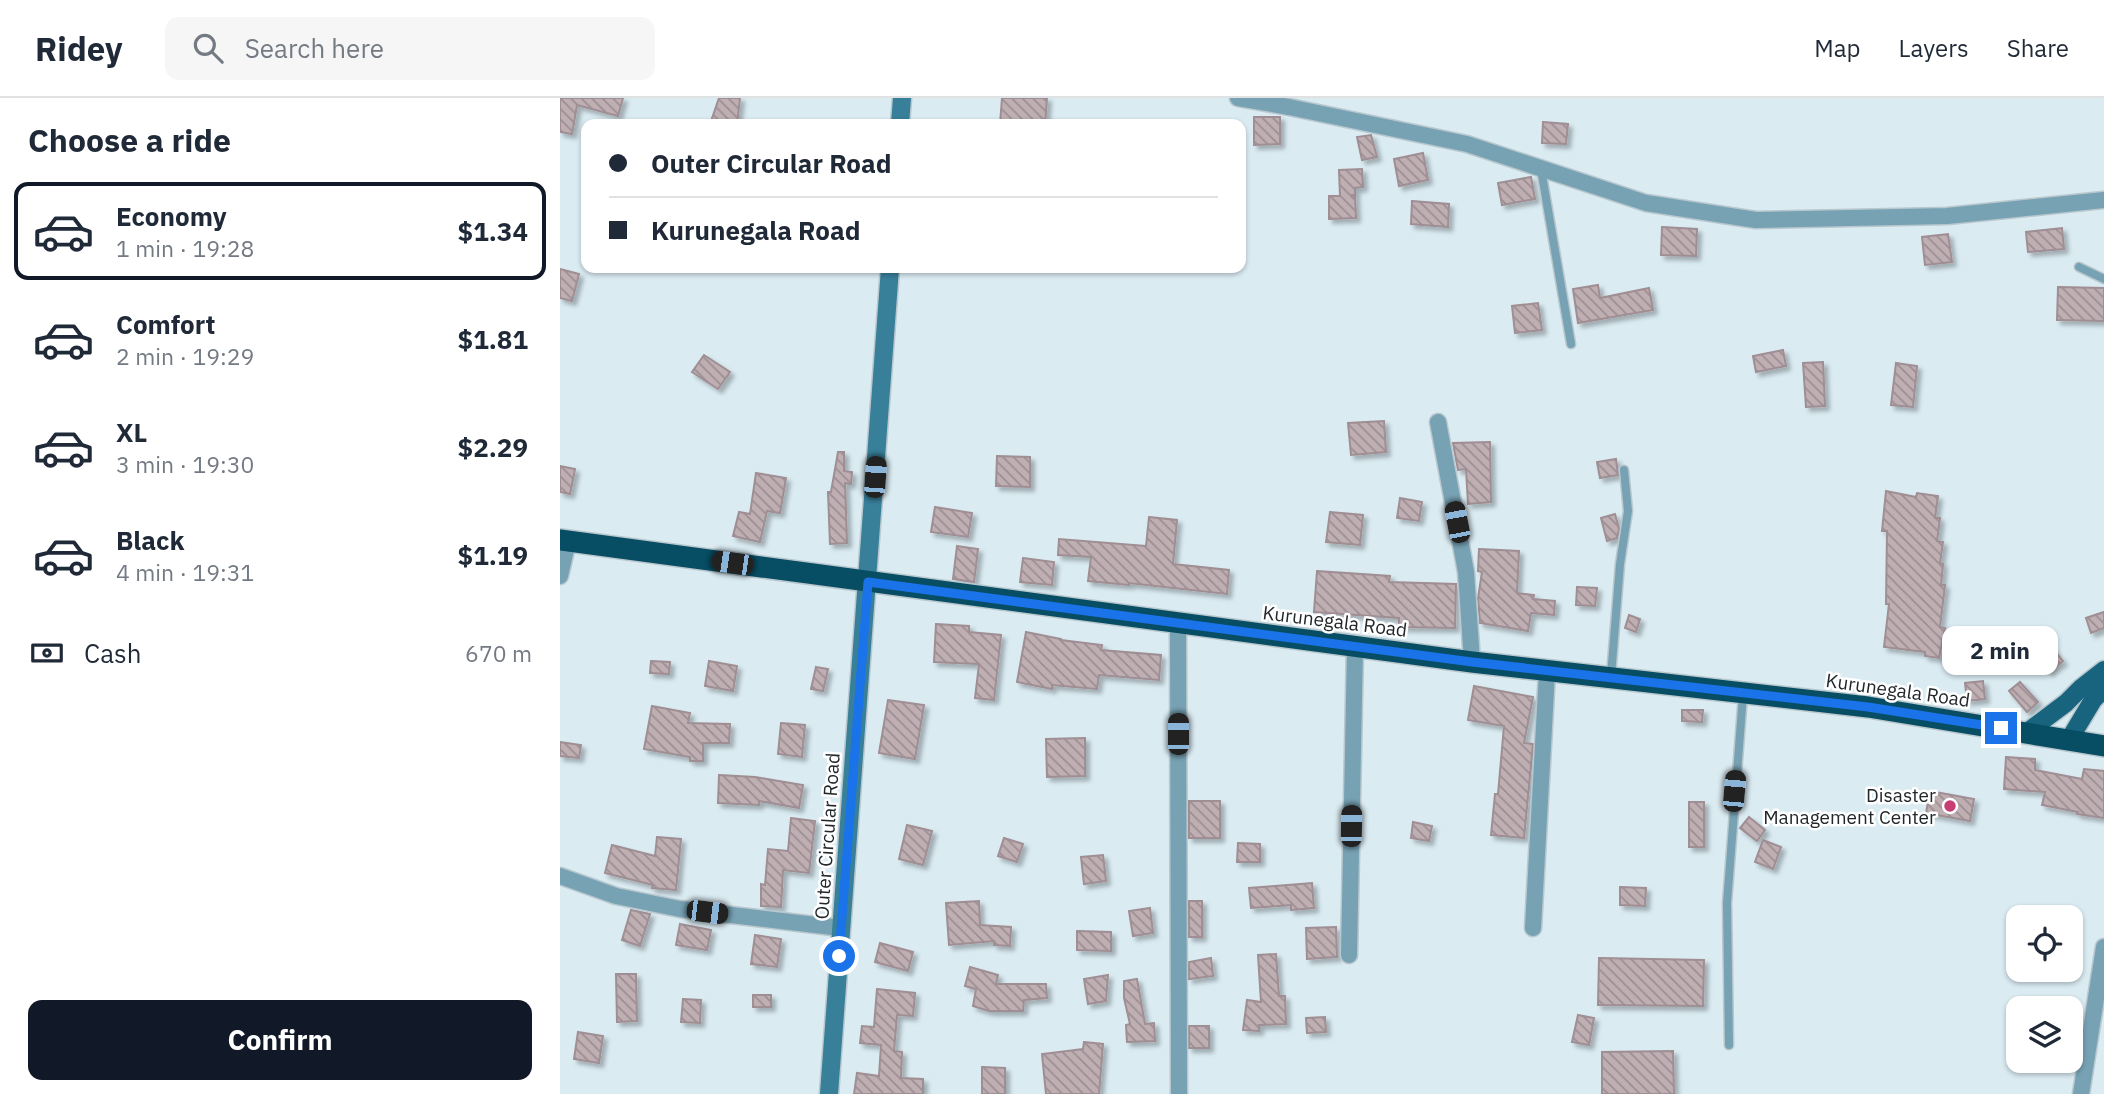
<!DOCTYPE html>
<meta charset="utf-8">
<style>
body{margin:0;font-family:"IBM Plex Sans",sans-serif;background:#f6f6f7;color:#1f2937;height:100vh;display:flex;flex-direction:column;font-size:26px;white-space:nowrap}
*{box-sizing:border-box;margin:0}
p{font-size:23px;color:#747a83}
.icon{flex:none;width:38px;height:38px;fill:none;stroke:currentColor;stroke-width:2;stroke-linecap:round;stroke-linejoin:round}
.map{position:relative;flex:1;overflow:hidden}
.sheet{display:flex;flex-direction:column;background:#fff;width:560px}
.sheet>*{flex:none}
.banner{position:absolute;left:21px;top:21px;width:665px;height:154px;border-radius:14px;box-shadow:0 2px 5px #0004;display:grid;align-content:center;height:154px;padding:0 28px;background:#fff}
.controls{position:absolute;left:1446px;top:807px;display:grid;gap:14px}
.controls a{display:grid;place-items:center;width:77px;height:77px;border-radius:14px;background:#fff;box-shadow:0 2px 5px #0004;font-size:35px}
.end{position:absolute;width:32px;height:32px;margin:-16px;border:9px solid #1a73e8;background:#fff;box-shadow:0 0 0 4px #fff}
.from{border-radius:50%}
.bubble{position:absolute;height:49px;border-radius:14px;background:#fff;box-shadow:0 2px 5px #0004;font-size:23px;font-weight:800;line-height:49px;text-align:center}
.car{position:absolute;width:21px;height:42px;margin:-21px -10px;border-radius:9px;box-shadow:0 0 5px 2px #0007;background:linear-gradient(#222 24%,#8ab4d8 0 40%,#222 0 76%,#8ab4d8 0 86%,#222 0)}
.banner b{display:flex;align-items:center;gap:24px;height:66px;font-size:26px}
.banner b+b{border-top:2px solid #e0e1e3}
.banner i{width:18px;height:18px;background:#1f2937}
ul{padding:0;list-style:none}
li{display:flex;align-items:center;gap:21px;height:98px;margin:0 14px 10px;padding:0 14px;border:4px solid transparent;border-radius:14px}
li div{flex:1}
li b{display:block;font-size:26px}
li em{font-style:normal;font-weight:800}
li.current{border-color:#111827}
li>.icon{width:63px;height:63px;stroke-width:1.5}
h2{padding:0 28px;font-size:32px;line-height:84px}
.pay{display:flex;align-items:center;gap:18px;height:77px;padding:0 28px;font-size:26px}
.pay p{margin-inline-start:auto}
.cta{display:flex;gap:14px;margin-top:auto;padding:14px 28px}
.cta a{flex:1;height:80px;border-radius:14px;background:#111827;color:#fff;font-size:28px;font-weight:800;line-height:80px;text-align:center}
header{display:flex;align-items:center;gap:42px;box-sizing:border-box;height:98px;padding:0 35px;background:#fff;border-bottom:2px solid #e0e1e3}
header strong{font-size:33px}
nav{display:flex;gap:38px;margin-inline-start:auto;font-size:24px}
.search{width:490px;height:63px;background:#f6f6f7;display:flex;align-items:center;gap:18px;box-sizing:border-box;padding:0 24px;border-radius:14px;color:#747a83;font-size:26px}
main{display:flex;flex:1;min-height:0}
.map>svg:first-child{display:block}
.building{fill:url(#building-back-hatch);stroke:#9f8e93;stroke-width:2;filter:url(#shadow)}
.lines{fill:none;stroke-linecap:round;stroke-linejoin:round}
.lane-casing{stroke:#b9c8ce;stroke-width:11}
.street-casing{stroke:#b9c8ce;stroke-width:19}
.secondary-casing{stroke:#b9c8ce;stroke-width:21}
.primary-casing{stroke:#b9c8ce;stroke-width:21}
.highway-casing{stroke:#b9c8ce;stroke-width:24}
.lane{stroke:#77a2b4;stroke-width:8}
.street{stroke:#77a2b4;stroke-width:16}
.secondary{stroke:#387f9a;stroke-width:18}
.primary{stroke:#18647e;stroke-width:18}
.highway{stroke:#074d63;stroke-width:21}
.route{stroke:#1a73e8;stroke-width:9}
.poi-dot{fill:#c83d74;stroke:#fff;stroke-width:2.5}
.labels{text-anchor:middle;stroke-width:5;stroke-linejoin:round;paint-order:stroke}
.street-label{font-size:19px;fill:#21272a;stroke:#fff}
.poi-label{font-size:19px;fill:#21272a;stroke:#fff;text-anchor:end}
</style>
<header>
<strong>Ridey</strong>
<div class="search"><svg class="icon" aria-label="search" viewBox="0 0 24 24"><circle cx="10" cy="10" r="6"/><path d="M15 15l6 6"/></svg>Search here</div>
<nav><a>Map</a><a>Layers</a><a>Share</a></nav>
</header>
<main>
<section class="sheet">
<h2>Choose a ride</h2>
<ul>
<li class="current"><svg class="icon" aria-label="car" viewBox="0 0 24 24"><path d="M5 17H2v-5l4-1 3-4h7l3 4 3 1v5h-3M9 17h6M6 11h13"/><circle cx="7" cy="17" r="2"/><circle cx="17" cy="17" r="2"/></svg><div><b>Economy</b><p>1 min · 19:28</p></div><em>$1.34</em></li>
<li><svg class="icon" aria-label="car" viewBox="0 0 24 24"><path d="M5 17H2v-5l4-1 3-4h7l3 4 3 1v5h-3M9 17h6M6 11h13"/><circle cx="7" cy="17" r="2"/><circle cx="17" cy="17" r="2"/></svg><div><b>Comfort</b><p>2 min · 19:29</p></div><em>$1.81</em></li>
<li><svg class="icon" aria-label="car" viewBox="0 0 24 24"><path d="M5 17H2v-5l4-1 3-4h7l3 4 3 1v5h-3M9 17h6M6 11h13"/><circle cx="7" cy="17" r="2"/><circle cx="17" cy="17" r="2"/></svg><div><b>XL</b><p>3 min · 19:30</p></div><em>$2.29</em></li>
<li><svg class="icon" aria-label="car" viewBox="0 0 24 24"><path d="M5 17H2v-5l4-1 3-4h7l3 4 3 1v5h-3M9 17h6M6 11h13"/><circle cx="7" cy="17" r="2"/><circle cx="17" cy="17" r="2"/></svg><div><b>Black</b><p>4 min · 19:31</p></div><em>$1.19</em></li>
</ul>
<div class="pay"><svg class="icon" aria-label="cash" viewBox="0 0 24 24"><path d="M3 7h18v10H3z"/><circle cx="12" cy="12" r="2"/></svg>Cash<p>670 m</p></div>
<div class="cta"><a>Confirm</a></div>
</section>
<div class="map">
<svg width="1544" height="996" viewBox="0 0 1544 996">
<defs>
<pattern id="building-back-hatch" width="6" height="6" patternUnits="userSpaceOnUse" patternTransform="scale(1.75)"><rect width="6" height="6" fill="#bfafb3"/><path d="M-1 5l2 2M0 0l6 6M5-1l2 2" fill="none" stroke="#9b8e92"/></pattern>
<filter id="shadow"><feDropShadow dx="4" dy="4" stdDeviation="2" flood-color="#0004"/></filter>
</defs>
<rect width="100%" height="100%" fill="#daebf2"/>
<!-- building -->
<g class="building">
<path d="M0,0H63L58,18L17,7L12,36L0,34Z"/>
<path d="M159,0H180L177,26H150Z"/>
<path d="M442,0H487L485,26H440Z"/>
<path d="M694,19H720V46L694,47Z"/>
<path d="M983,24L1008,26L1006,46L982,45Z"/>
<path d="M811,37L817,59L802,62L797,39Z"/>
<path d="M863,55L868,82L839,88L834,61Z"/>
<path d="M802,71L803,89L795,90V97H792V99H795L796,120L769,121V98H780L779,72Z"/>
<path d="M971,79L975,101L942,107L938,85Z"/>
<path d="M852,103L889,106L888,129L851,126Z"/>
<path d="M1102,129L1137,131L1136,158L1101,157Z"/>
<path d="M1502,130L1504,151L1468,154L1466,134Z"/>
<path d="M1388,136L1392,164L1365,167L1362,139Z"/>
<path d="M0,171L19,176L12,203L0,200Z"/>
<path d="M1038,187L1040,200L1089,190L1093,212L1018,225L1013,191Z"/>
<path d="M1498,189L1544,190V223L1497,222Z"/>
<path d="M978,205L982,232L955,235L952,208Z"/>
<path d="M1223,252L1226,268L1196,274L1193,258Z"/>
<path d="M144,257L170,274L158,291L132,274Z"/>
<path d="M1263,264L1265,308L1246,309L1243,265Z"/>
<path d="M1336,265L1357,268L1353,309L1331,307Z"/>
<path d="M824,323L826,354L791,357L788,325Z"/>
<path d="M930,344L931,404L908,406L906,371L898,372L893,345Z"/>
<path d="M278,354H284V373L292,374L291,386L285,385L287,445L270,446L268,394H271Z"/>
<path d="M437,358L470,359V389L436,388Z"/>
<path d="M1056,361L1058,377L1040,380L1037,364Z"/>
<path d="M0,368L15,371L10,396L0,394Z"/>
<path d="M196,375L226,380L220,415L207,413L200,444L173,438L179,414L190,416Z"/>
<path d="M1326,393L1356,399L1357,395L1378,398L1375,420H1380L1377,443L1383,444L1380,465L1383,466L1381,487H1385L1380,529L1385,530L1379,560L1365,558V554L1324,549L1329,506H1326L1327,433H1322Z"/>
<path d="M840,400L862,404L859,423L837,420Z"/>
<path d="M375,409L412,415L408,439L371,434Z"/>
<path d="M770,414L803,417L800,447L766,444Z"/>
<path d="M1055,416L1059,431L1057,440L1047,443L1041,420Z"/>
<path d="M589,419L617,422L613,466L669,472L667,496L569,485V487L528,483L531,459L498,457L499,441L586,448Z"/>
<path d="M397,448L418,451L414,484L393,481Z"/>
<path d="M919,451L959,453L957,495L974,497L973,501L995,503L994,517L971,515L968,533L920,525L918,500L922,474L918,473Z"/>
<path d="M463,460L494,464L492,487L460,484Z"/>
<path d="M757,473L830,478L829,484L896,486L895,530L839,529V520L754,514Z"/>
<path d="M1017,489L1037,490L1035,508L1016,507Z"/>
<path d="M1544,514V530L1531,535L1526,520Z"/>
<path d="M1069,517L1080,521L1076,534L1065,530Z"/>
<path d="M376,526L409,528V534L441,537L434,602L415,600L419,566L374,564Z"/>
<path d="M466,534L501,541V542L542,547L541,552L601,557L599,582L539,577L537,591L492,587V591L457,584Z"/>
<path d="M1487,544L1503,563L1489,574L1473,555Z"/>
<path d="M91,563L110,564L109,576L90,575Z"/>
<path d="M149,563L177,568L173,593L145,588Z"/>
<path d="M256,569L268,571L263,593L251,591Z"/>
<path d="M1423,583L1425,601L1407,603L1405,585Z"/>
<path d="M1460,584L1478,604L1467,614L1449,593Z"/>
<path d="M914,588L973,599L964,645L973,646L964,740L931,737L935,696H938L944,628L908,622Z"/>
<path d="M328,602L364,607L355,661L319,655Z"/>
<path d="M92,608L130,615L128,625L170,626L169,645H143V663H130V659L84,651Z"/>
<path d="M1122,612H1143L1142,624L1122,623Z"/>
<path d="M221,625L245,627L242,659L218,656Z"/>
<path d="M525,640V678L487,679L486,641Z"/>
<path d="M0,644L21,647L19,660L0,658Z"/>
<path d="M1446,659L1475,661V672L1522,681L1524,671L1544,673V720L1517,716L1518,714L1482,707L1485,694L1444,691Z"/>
<path d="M159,677L195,679L243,687L239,710L199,703V707L158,705Z"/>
<path d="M1370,693L1414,701L1410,723L1366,715Z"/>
<rect x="629" y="703" width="31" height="37"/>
<rect x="1129" y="704" width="15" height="45"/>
<path d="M1189,719L1205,732L1197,743L1180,730Z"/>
<path d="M231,720L255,723L249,775L223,772L221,809L201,808V786L205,787L208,751L228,753Z"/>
<path d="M853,724L872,728L869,743L851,740Z"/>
<path d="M347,727L372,733L363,767L339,761Z"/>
<path d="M97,739L121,741L116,792L92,790L93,787L45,775L52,747L95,758Z"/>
<path d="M444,740L463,746L457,764L438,758Z"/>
<path d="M1203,742L1221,749L1213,771L1195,764Z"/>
<path d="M678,745L700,746V764H677Z"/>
<path d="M543,757L546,783L524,786L521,759Z"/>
<path d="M752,785L754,810L731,812V807L691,810L689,790Z"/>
<path d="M1060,789L1086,790L1085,808L1060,807Z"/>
<path d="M419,803L420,827L451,829L450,848L434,847V843L389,847L386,805Z"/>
<rect x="629" y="803" width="13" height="36"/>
<path d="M590,810L593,835L573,838L569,813Z"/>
<path d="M71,812L90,816L80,848L62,842Z"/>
<path d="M120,826L151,832L147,852L116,847Z"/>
<path d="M776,829L777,859L747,861L746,830Z"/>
<path d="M517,833L551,834V853L517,852Z"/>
<path d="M195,837L221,841L217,869L191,866Z"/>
<path d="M320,845L353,854L348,873L315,864Z"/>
<path d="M716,856L719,898H725L726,926L699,927V933L683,932L687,902L701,904L698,857Z"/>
<path d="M651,860L653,878L629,881V864Z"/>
<path d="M1039,860L1144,862L1143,908L1038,907Z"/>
<path d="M410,869L438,877L436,886H486L487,900L464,902L463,913H429L413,908L416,891L405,888Z"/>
<path d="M56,876H76L77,923L57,924Z"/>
<path d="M548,877L546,903L528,906L524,881Z"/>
<path d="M577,881L585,926L594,925L595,943L567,944L566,927L570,926L564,900V883Z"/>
<path d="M317,891L355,895L353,918L337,917L334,953L342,954L341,980L363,981V996H294L297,975L319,978L321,947L300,945L302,928L314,929Z"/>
<rect x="193" y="897" width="18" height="12"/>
<path d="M123,901L141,902L140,925L121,924Z"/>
<path d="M1018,917L1034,920L1029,947L1012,944Z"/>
<path d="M765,919L766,934L747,935L746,920Z"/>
<rect x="629" y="928" width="20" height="22"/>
<path d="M18,934L43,938L39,965L14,961Z"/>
<path d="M524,944L543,946L539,996H486L482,956L523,951Z"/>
<path d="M1113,953L1114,996H1042V954Z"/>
<path d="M422,969L445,970V996H422Z"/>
</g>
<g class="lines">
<defs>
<g id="lane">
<path d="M981,71L1011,246"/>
<path d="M1519,169L1544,181"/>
<path d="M1051,578L1060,466L1068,413L1064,372"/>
<path d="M1169,947L1167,805L1183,597"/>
</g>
<g id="street">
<path d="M678,0L729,9L907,46L1086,105L1196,122L1387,118L1544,102"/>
<path d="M878,324L906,474L912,564"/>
<path d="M0,478L8,443"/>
<path d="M618,525L619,996"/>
<path d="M0,778L56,798L120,811L281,830"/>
<path d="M973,830L987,574"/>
<path d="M789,857L795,549"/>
<path d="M1521,996L1544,849"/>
</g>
<g id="secondary">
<path d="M340,26L342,0"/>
<path d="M269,996L330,170"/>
</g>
<g id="primary">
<path d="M1466,635L1506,605L1521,590L1544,572"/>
<path d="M1509,642L1533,602L1544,591"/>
</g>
<path id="highway" d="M0,442L912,564L1308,609L1544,648"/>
</defs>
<!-- lane casing -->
<use href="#lane" class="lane-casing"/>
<!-- street casing -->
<use href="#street" class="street-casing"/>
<!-- secondary casing -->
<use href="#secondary" class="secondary-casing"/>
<!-- primary casing -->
<use href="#primary" class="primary-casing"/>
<!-- highway casing -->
<use href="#highway" class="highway-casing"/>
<!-- lane -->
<use href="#lane" class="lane"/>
<!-- street -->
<use href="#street" class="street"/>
<!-- secondary -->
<use href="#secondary" class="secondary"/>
<!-- primary -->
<use href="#primary" class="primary"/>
<!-- highway -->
<use href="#highway" class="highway"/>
</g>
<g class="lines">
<!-- route -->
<path class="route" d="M279,858L308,484L912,564L1308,609L1441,630"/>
</g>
<!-- markers -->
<circle class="poi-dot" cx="1390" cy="708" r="7"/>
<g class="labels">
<!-- street labels -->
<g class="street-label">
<text transform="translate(775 523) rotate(7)" y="7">Kurunegala Road</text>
<text transform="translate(1338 592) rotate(8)" y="7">Kurunegala Road</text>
<text transform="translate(267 738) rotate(-86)" y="7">Outer Circular Road</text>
</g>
<!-- poi labels -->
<g class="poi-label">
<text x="1376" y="704">Disaster<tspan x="1376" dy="22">Management Center</tspan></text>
</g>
</g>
</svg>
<div class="controls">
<a><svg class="icon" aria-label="locate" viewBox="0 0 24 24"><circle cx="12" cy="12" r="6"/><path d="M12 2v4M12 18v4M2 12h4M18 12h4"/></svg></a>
<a><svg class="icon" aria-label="layers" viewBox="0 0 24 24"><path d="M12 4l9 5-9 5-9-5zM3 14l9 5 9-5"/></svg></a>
</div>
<i class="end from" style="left:279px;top:858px"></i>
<i class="end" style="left:1441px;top:630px"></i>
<div class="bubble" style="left:1382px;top:528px;width:116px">2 min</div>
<i class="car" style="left:315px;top:379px;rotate:4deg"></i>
<i class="car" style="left:897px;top:424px;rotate:349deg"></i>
<i class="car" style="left:172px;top:465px;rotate:278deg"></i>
<i class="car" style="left:618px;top:636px;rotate:0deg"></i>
<i class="car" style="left:1174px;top:693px;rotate:5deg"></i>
<i class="car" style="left:791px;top:728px;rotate:1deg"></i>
<i class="car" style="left:147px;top:814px;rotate:97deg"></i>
<div class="banner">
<b><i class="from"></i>Outer Circular Road</b>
<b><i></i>Kurunegala Road</b>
</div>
</div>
</main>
